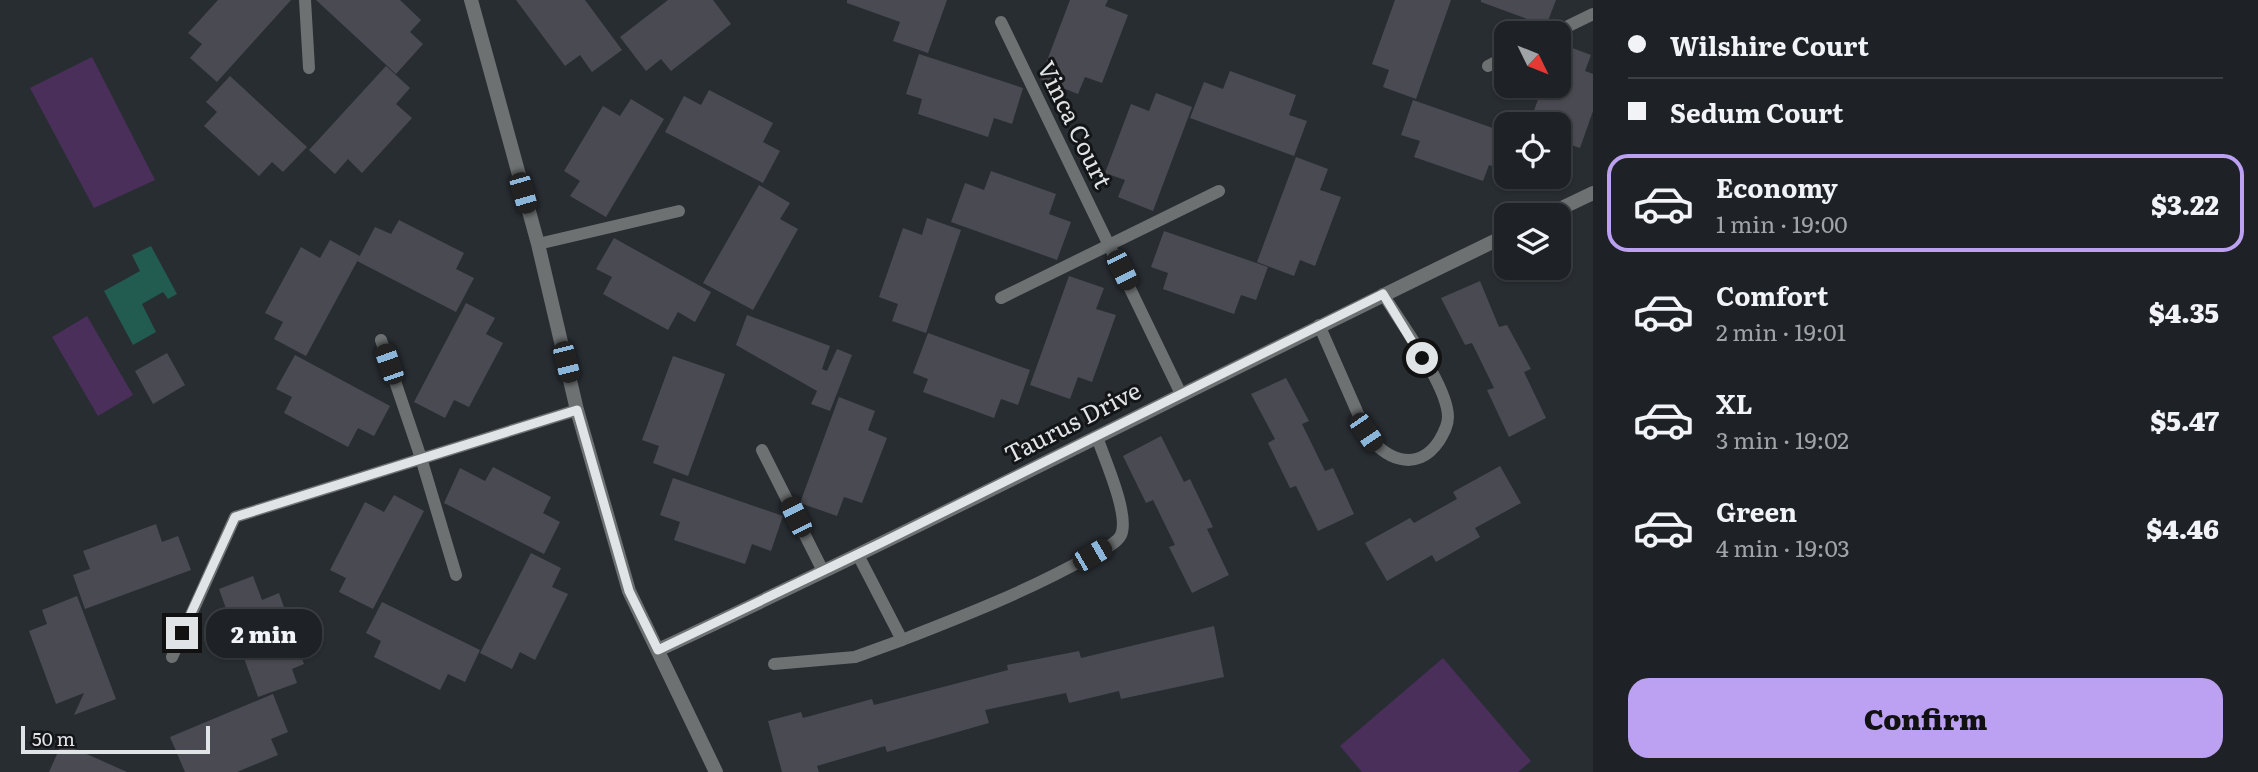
<!DOCTYPE html>
<meta charset="utf-8">
<style>
body{margin:0;font-family:Literata,serif;background:#262a2e;color:#f1f3f6;height:100vh;display:flex;flex-direction:column;font-size:26px;white-space:nowrap}
*{box-sizing:border-box;margin:0}
p{font-size:23px;color:#a1a4a7}
.icon{flex:none;width:38px;height:38px;fill:none;stroke:currentColor;stroke-width:2;stroke-linecap:round;stroke-linejoin:round}
.map{position:relative;flex:1;overflow:hidden}
.drawer{display:flex;flex-direction:column;background:#1e2226;width:665px}
.drawer>*{flex:none}
.top-card{display:grid;align-content:center;height:154px;padding:0 35px;background:#1e2226}
.needle{width:46px;rotate:133deg}
.buttons{position:absolute;left:1494px;top:21px;display:grid;gap:14px}
.buttons a{display:grid;place-items:center;width:77px;height:77px;border-radius:14px;background:#1e2226;box-shadow:0 2px 5px #0004,0 0 0 2px #3c3f43;font-size:35px}
.scale{position:absolute;left:21px;bottom:18px;width:189px;box-sizing:border-box;padding-left:7px;border:4px solid #e0e4e7;border-top:0;font-size:19px;line-height:24px;white-space:nowrap;color:#e0e4e7;-webkit-text-stroke:5px #131517;paint-order:stroke}
.end{position:absolute;width:32px;height:32px;margin:-16px;border:9px solid #e0e4e7;background:#111;box-shadow:0 0 0 4px #111}
.from{border-radius:50%}
.bubble{position:absolute;height:49px;border-radius:21px;background:#1e2226;box-shadow:0 2px 5px #0004,0 0 0 2px #3c3f43;font-size:23px;font-weight:800;line-height:49px;text-align:center}
.car{position:absolute;width:21px;height:42px;margin:-21px -10px;border-radius:9px;box-shadow:0 0 5px 2px #0007;background:linear-gradient(#222 24%,#8ab4d8 0 40%,#222 0 76%,#8ab4d8 0 86%,#222 0)}
.top-card b{display:flex;align-items:center;gap:24px;height:66px;font-size:26px}
.top-card b+b{border-top:2px solid #3c3f43}
.top-card i{width:18px;height:18px;background:#f1f3f6}
ul{padding:0;list-style:none}
li{display:flex;align-items:center;gap:21px;height:98px;margin:0 14px 10px;padding:0 21px;border:4px solid transparent;border-radius:21px}
li div{flex:1}
li b{display:block;font-size:26px}
li em{font-style:normal;font-weight:800}
li.on{border-color:#bca0f2}
li>.icon{width:63px;height:63px;stroke-width:1.5}
.button{display:flex;gap:14px;margin-top:auto;padding:14px 35px}
.button a{flex:1;height:80px;border-radius:21px;background:#bca0f2;color:#111;font-size:28px;font-weight:800;line-height:80px;text-align:center}
main{display:flex;flex:1;min-height:0}
.map>svg:first-child{display:block}
.green{fill:#4a2f5a}
.water{fill:#225b50}
.building{fill:#4a4b52}
.lines{fill:none;stroke-linecap:round;stroke-linejoin:round}
.lane{stroke:#6d7172;stroke-width:12}
.street{stroke:#6d7172;stroke-width:14}
.route{stroke:#e0e4e7;stroke-width:9}
.labels{text-anchor:middle;stroke-width:6;stroke-linejoin:round;paint-order:stroke}
.street-label{font-size:24px;fill:#e0e4e7;stroke:#131517}
</style>
<main>
<div class="map">
<svg width="1593" height="772" viewBox="0 0 1593 772">
<rect width="100%" height="100%" fill="#282d32"/>
<!-- green -->
<g class="green">
<path d="M92,57L155,180L94,208L30,88Z"/>
<path d="M87,316L133,395L98,416L52,337Z"/>
<path d="M1443,658L1531,761L1518,772H1362L1340,746Z"/>
</g>
<!-- water -->
<path class="water" d="M151,246L177,294L168,299L163,292L142,304L156,332L133,345L104,291L140,271L132,255Z"/>
<!-- building -->
<g class="building">
<path d="M218,0H291L217,82L190,58L202,44L188,33Z"/>
<path d="M316,0H400L421,20L410,32L423,44L396,74Z"/>
<path d="M516,0H585L622,50L592,72L580,55L565,66Z"/>
<path d="M668,0H713L731,24L671,71L661,59L646,71L620,37Z"/>
<path d="M847,0H947L928,53L893,41L900,22L847,3Z"/>
<path d="M1070,0H1108L1105,6L1128,15L1102,83L1085,77L1078,94L1040,79Z"/>
<path d="M1395,0H1451L1416,99L1383,87L1389,70L1372,64Z"/>
<path d="M1481,0H1556L1546,26L1481,2Z"/>
<path d="M1559,43L1591,55L1585,71L1593,74V111L1580,148L1559,141V124H1529L1543,86H1559Z"/>
<path d="M919,54L1023,88L1012,124L994,118L988,137L918,114L922,99L906,94Z"/>
<path d="M386,66L410,88L396,104L412,118L362,173L348,159L335,174L309,150Z"/>
<path d="M1230,71L1296,95L1289,115L1307,121L1294,156L1190,118L1204,82L1223,89Z"/>
<path d="M230,76L307,147L283,172L272,162L259,176L204,126L217,112L206,102Z"/>
<path d="M709,90L773,123L763,142L780,151L763,183L665,132L684,96L701,105Z"/>
<path d="M1156,93L1192,107L1153,211L1118,197L1125,180L1105,173L1131,104L1149,111Z"/>
<path d="M631,99L664,119L606,217L570,196L580,181L564,171L603,106L620,116Z"/>
<path d="M1413,100L1507,133V171L1489,165L1483,181L1414,157L1420,141L1401,135Z"/>
<path d="M1296,157L1328,169L1320,190L1341,197L1315,266L1300,260L1294,276L1257,262Z"/>
<path d="M991,171L1056,194L1049,214L1071,222L1057,260L951,222L965,183L984,190Z"/>
<path d="M759,185L790,203L780,219L798,229L753,310L703,283Z"/>
<path d="M927,218L961,230L926,333L892,321L898,304L879,297L903,228L922,235Z"/>
<path d="M399,220L464,253L456,269L474,278L456,312L357,261L375,227L391,234Z"/>
<path d="M1164,231L1268,267L1256,300L1241,295L1234,314L1163,289L1168,273L1151,267Z"/>
<path d="M614,238L711,292L695,322L678,312L668,330L603,294L612,277L596,269Z"/>
<path d="M330,240L360,256L306,356L274,339L283,322L265,313L301,247L320,258Z"/>
<path d="M1069,276L1104,288L1096,309L1116,315L1092,382L1078,377L1070,399L1030,385Z"/>
<path d="M1480,281L1499,327L1507,325L1531,369L1524,372L1546,418L1509,437L1487,390L1494,388L1472,343L1465,345L1441,298Z"/>
<path d="M466,303L495,318L486,334L503,343L469,407L454,400L445,418L414,402Z"/>
<path d="M747,315L830,346L822,369L827,371L837,349L852,355L830,411L811,404L817,391L736,345Z"/>
<path d="M928,333L1030,370L1018,405L1001,399L994,418L923,392L928,379L913,373Z"/>
<path d="M167,353L185,385L153,404L135,371Z"/>
<path d="M295,355L390,406L374,436L358,428L348,447L284,413L292,397L276,389Z"/>
<path d="M673,356L725,374L688,476L653,463L659,446L642,440Z"/>
<path d="M1286,378L1309,421L1302,424L1325,471L1333,468L1354,514L1318,531L1296,486L1290,488L1268,443L1275,439L1251,394Z"/>
<path d="M839,397L875,411L868,430L887,438L862,503L844,497L837,516L800,503Z"/>
<path d="M1161,436L1184,482L1190,479L1213,527L1207,529L1229,575L1192,593L1169,547L1175,545L1153,500L1146,503L1123,456Z"/>
<path d="M1500,466L1521,503L1475,528L1480,537L1436,562L1432,555L1387,581L1365,543L1410,518L1414,523L1457,499L1453,492Z"/>
<path d="M493,467L551,497L543,513L560,522L544,554L444,503L460,468L485,481Z"/>
<path d="M673,478L783,516L771,551L752,544L745,564L674,540L680,522L660,515Z"/>
<path d="M394,495L424,511L373,609L339,592L346,578L330,570L365,502L384,512Z"/>
<path d="M156,524L162,542L178,536L191,570L85,609L73,575L90,569L83,551Z"/>
<path d="M531,553L561,568L552,587L568,594L535,660L520,652L512,669L480,653Z"/>
<path d="M253,576L262,600L279,593L304,664L292,669L297,683L258,697L219,589Z"/>
<path d="M77,596L116,699L74,715L84,693L56,704L29,631L47,624L42,610Z"/>
<path d="M382,602L480,650L465,682L448,674L440,690L374,657L381,641L366,633Z"/>
<path d="M1214,626L1224,677L1121,699L1119,691L1069,703L1066,693L985,710L989,723L887,752L885,746L817,766L819,772H782L768,721L801,712L803,718L872,699L874,705L1008,670L1007,665L1079,651L1081,658Z"/>
<path d="M273,694L288,732L271,739L278,755L237,772H185L170,737Z"/>
<path d="M62,743L127,772H49Z"/>
</g>
<g class="lines">
<!-- lane -->
<g class="lane">
<path d="M305,0L309,68"/>
<path d="M1001,22L1181,394"/>
<path d="M1554,33L1593,14"/>
<path d="M1488,66L1507,56"/>
<path d="M538,244L679,211"/>
<path d="M1001,298L1219,191"/>
<path d="M1319,325L1366,432C1383,459 1417,474 1439,441C1443,434 1448,426 1448,417C1448,386 1400,322 1383,294"/>
<path d="M381,340L421,458L456,575"/>
<path d="M762,450L823,571"/>
<path d="M858,555L902,640C966,615 1030,590 1090,556C1099,551 1116,545 1121,535C1130,515 1104,458 1097,437"/>
<path d="M172,657L235,517L577,410"/>
<path d="M774,664L855,657L902,640"/>
</g>
<!-- street -->
<g class="street">
<path d="M471,0L538,244L577,410L629,591L716,772"/>
<path d="M1547,215L1593,193"/>
<path d="M658,650C943,517 1223,372 1507,235"/>
</g>
</g>
<g class="lines">
<!-- route -->
<path class="route" d="M182,633L235,517L577,410L629,591L658,650L881,543L1383,294L1422,358"/>
</g>
<g class="labels">
<!-- street labels -->
<g class="street-label">
<text transform="translate(1074 125) rotate(64)" y="8">Vinca Court</text>
<text transform="translate(1073 423) rotate(-27)" y="8">Taurus Drive</text>
</g>
</g>
</svg>
<div class="buttons">
<a><svg class="needle" viewBox="-14 -14 28 28"><path d="M0-13l5 13h-10z" fill="#e53935"/><path d="M0 13l5-13h-10z" fill="#a1a4a7"/></svg></a>
<a><svg class="icon" aria-label="locate" viewBox="0 0 24 24"><circle cx="12" cy="12" r="6"/><path d="M12 2v4M12 18v4M2 12h4M18 12h4"/></svg></a>
<a><svg class="icon" aria-label="layers" viewBox="0 0 24 24"><path d="M12 4l9 5-9 5-9-5zM3 14l9 5 9-5"/></svg></a>
</div>
<div class="scale">50 m</div>
<i class="end from" style="left:1422px;top:358px"></i>
<i class="end" style="left:182px;top:633px"></i>
<div class="bubble" style="left:206px;top:609px;width:116px">2 min</div>
<i class="car" style="left:523px;top:193px;rotate:164deg"></i>
<i class="car" style="left:1122px;top:270px;rotate:154deg"></i>
<i class="car" style="left:566px;top:362px;rotate:166deg"></i>
<i class="car" style="left:389px;top:364px;rotate:341deg"></i>
<i class="car" style="left:1366px;top:432px;rotate:146deg"></i>
<i class="car" style="left:796px;top:517px;rotate:334deg"></i>
<i class="car" style="left:1092px;top:555px;rotate:60deg"></i>
</div>
<section class="drawer">
<div class="top-card">
<b><i class="from"></i>Wilshire Court</b>
<b><i></i>Sedum Court</b>
</div>
<ul>
<li class="on"><svg class="icon" aria-label="car" viewBox="0 0 24 24"><path d="M5 17H2v-5l4-1 3-4h7l3 4 3 1v5h-3M9 17h6M6 11h13"/><circle cx="7" cy="17" r="2"/><circle cx="17" cy="17" r="2"/></svg><div><b>Economy</b><p>1 min · 19:00</p></div><em>$3.22</em></li>
<li><svg class="icon" aria-label="car" viewBox="0 0 24 24"><path d="M5 17H2v-5l4-1 3-4h7l3 4 3 1v5h-3M9 17h6M6 11h13"/><circle cx="7" cy="17" r="2"/><circle cx="17" cy="17" r="2"/></svg><div><b>Comfort</b><p>2 min · 19:01</p></div><em>$4.35</em></li>
<li><svg class="icon" aria-label="car" viewBox="0 0 24 24"><path d="M5 17H2v-5l4-1 3-4h7l3 4 3 1v5h-3M9 17h6M6 11h13"/><circle cx="7" cy="17" r="2"/><circle cx="17" cy="17" r="2"/></svg><div><b>XL</b><p>3 min · 19:02</p></div><em>$5.47</em></li>
<li><svg class="icon" aria-label="car" viewBox="0 0 24 24"><path d="M5 17H2v-5l4-1 3-4h7l3 4 3 1v5h-3M9 17h6M6 11h13"/><circle cx="7" cy="17" r="2"/><circle cx="17" cy="17" r="2"/></svg><div><b>Green</b><p>4 min · 19:03</p></div><em>$4.46</em></li>
</ul>
<div class="button"><a>Confirm</a></div>
</section>
</main>
